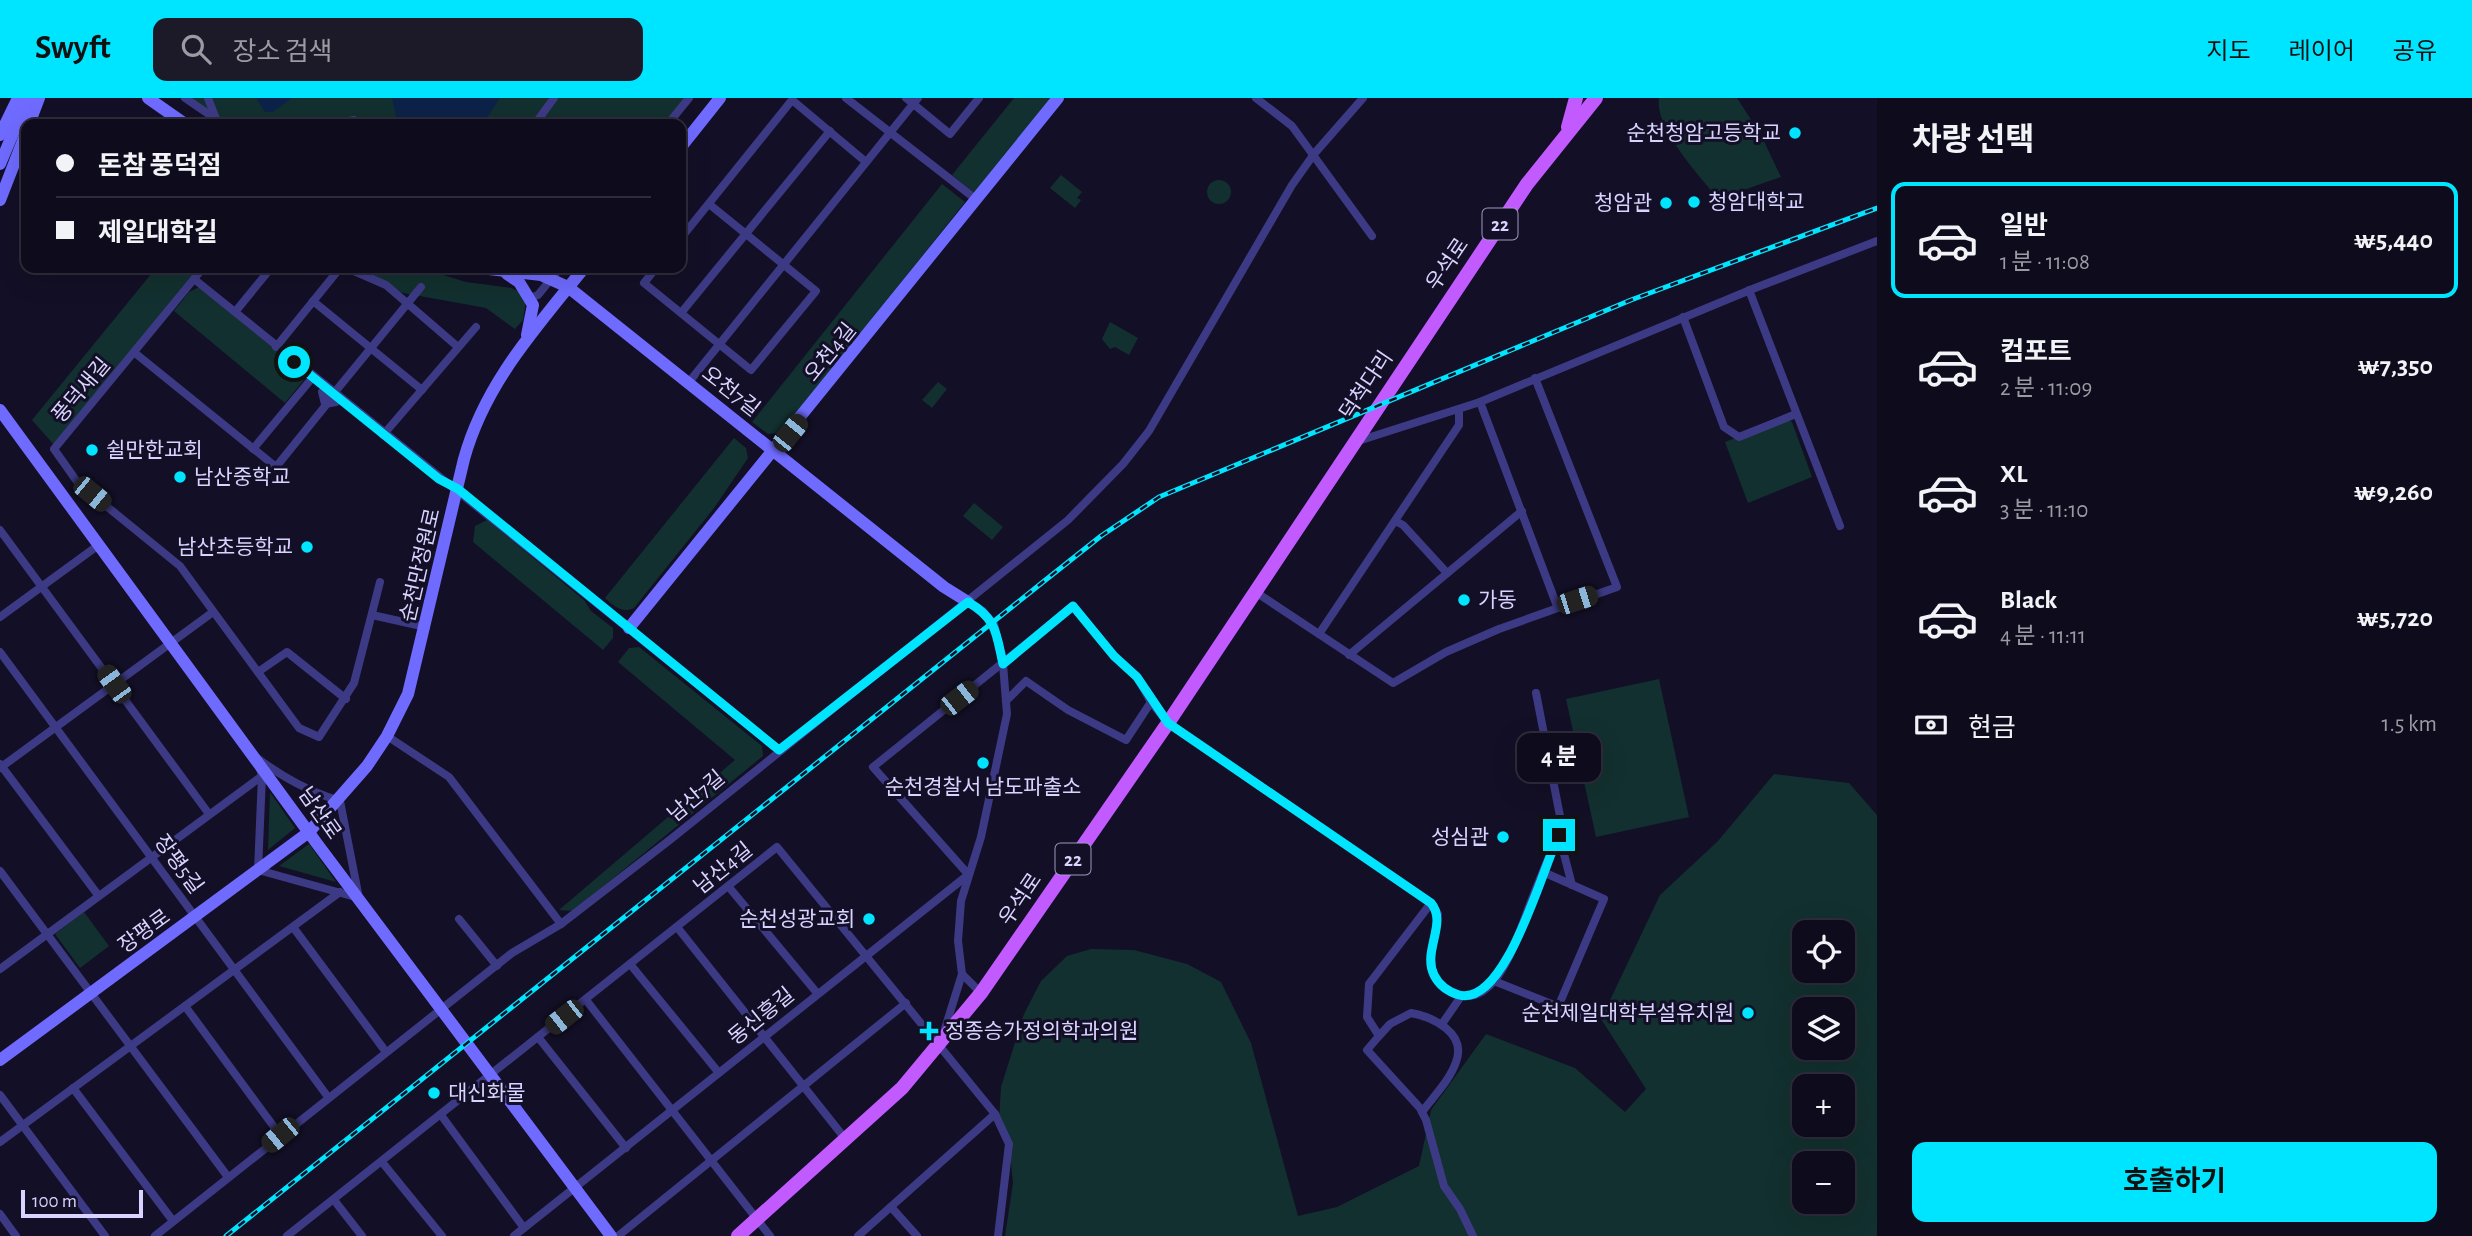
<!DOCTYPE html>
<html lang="ko">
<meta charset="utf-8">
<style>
body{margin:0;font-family:"Alegreya Sans","Noto Sans KR",sans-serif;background:#1c1929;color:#f1f3f6;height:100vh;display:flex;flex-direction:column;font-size:26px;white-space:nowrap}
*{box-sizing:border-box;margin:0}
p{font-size:23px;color:#9b9ba3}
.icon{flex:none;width:38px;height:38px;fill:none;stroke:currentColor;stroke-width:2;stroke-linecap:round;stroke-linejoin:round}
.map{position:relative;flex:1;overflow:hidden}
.sheet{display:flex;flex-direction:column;background:#0e0b1c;width:595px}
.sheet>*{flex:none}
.banner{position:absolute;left:21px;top:21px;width:665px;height:154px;border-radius:14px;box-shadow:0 7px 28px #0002,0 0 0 2px #2e2b3b;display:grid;align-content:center;height:154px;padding:0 35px;background:#0e0b1c}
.fabs{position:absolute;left:1792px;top:822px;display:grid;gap:14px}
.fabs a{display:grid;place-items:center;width:63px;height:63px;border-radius:14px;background:#0e0b1c;box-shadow:0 7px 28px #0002,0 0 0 2px #2e2b3b;font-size:35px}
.scale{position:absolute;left:21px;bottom:18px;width:122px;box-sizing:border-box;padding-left:7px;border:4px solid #d9d4ff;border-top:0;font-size:19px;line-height:24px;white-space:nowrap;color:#d9d4ff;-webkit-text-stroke:5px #130f26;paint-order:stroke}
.end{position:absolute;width:32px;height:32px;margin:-16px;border:9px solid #00e5ff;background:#111;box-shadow:0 0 0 4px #111}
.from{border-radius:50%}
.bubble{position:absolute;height:49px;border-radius:14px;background:#0e0b1c;box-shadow:0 7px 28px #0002,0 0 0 2px #2e2b3b;font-size:23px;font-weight:700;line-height:49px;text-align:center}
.car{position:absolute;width:21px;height:42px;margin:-21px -10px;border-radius:9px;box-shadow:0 0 5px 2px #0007;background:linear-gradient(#222 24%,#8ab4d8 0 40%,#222 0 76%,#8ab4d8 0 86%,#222 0)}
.banner b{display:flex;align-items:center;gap:24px;height:66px;font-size:26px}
.banner b+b{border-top:2px solid #2e2b3b}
.banner i{width:18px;height:18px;background:#f1f3f6}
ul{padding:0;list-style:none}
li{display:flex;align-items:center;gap:21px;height:116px;margin:0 14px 10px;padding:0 21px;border:4px solid transparent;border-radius:14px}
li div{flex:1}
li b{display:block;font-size:26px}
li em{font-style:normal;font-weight:700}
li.on{border-color:#00e5ff}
li>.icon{width:63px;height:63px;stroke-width:1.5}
h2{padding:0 35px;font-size:32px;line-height:84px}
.pay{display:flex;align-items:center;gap:18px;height:77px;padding:0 35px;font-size:26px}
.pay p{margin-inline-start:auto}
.cta{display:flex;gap:14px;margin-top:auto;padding:14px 35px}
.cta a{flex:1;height:80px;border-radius:14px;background:#00e5ff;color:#111;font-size:28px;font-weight:700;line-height:80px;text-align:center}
header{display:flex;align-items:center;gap:42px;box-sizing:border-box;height:98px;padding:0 35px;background:#00e5ff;color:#111}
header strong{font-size:33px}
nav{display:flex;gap:38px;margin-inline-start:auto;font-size:24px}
.search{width:490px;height:63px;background:#1c1929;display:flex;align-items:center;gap:18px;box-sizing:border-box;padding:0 24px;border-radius:14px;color:#9b9ba3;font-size:26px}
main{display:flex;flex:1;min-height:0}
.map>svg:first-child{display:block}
.green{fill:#12302f;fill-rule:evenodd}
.water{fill:#0c2248}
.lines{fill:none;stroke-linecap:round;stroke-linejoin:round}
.street{stroke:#3d3a85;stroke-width:8}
.secondary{stroke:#6f6bff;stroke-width:12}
.primary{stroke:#c25bff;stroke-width:14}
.rail-casing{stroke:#00e5ff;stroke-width:5}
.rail{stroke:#130f26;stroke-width:2.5;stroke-dasharray:8;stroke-linecap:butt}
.route{stroke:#00e5ff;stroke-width:9}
.poi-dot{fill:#00e5ff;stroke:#130f26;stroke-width:2.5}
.labels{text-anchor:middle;stroke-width:6;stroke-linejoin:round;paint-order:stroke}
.shield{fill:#130f26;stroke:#9e99be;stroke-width:2}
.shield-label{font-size:19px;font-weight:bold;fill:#d9d4ff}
.poi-label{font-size:21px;fill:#d9d4ff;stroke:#130f26;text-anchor:end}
.street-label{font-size:21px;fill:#d9d4ff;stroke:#130f26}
</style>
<header>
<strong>Swyft</strong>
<div class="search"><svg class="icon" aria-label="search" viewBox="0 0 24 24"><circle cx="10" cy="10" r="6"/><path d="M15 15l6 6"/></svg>장소 검색</div>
<nav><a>지도</a><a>레이어</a><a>공유</a></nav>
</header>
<main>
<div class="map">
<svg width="1877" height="1138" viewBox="0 0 1877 1138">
<rect width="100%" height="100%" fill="#130f26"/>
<!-- green -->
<g class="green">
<path d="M190,0H687L665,26H229Z"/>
<path d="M1014,0H1052L975,95L952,77Z"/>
<path d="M1659,0H1737L1761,37L1781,79L1718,101C1700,78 1654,30 1659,0Z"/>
<path d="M1061,77L1082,94L1077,100L1081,102L1075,110L1050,90Z"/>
<circle cx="1219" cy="94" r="12"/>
<path d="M942,86L965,104L781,335L768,336L752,324Z"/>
<path d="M156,170H198L54,347L32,322Z"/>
<path d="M351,170H420L466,184L511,190L520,194L526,203L523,222L515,231L486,210L403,195Z"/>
<path d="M199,189L304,275L303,283L285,305L174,213L189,194Z"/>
<path d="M1110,224L1138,240L1129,257L1115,249L1110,251L1102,241Z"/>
<path d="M938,284L947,291L932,310L922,302Z"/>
<path d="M1785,320L1792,324L1812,379L1748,405L1725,344Z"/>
<path d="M734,340L746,350L748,360L714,410L634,510C622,516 614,508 605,500Z"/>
<path d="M974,405L1003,429L992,442L963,418Z"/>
<path d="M487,422L584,502L591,513L613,530V540L603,552L473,444L475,428Z"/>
<path d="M639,549L762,648L763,658L573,813L559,812L735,662L618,564L629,550Z"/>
<path d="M1659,581L1689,719L1596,739L1566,601Z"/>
<path d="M1774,676L1849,685L1877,717V1138H1005L1013,1085L1009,1046L999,1022L1001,989L1024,916L1041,883L1067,858L1091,851L1134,852L1187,866L1221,884L1251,945L1298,1118L1337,1109L1419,1068L1431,1012L1486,936L1575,970L1625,1014L1646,991L1601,921L1660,797L1718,743ZM1804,835H1843V873H1804ZM1804,912H1843V950H1804ZM1804,989H1843V1027H1804ZM1804,1066H1843V1104H1804Z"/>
<path d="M270,694L295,730L268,752Z"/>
<path d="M309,746L336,784L279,768Z"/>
<path d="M84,814L109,848L80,870L55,836Z"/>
</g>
<!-- water -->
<g class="water">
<path d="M256,0H292L273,14H265Z"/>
<path d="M392,0H500L483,26H398Z"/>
</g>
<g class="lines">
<!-- street -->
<g class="street">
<path d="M185,0L223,26"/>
<path d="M208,0L216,21"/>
<path d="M846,0L977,102"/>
<path d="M906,0L950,36L979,0"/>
<path d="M1256,0L1292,28L1372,138"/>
<path d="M338,26L354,22L365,26"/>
<path d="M535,26L554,0"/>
<path d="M668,26L689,0"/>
<path d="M681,140L792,2L866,64"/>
<path d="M203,170L54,351L78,385L180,468L299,630L319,639L354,585L380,484"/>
<path d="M347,170L386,187L458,249"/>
<path d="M656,170L644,185L751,272L816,193L709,106"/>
<path d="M194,181L779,652"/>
<path d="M1749,192L1840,428"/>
<path d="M530,200L538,197L560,170"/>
<path d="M313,203L422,292"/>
<path d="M235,214L271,170"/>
<path d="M681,215L830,33"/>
<path d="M1683,219L1724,329L1739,339L1796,316"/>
<path d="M276,249L340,170"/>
<path d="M135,255L276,369L326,307"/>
<path d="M689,284L918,0"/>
<path d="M330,300L322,294L325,306L336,304L330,300L421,189"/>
<path d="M1480,304L1557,508"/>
<path d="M383,337L476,229"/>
<path d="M1355,344L1480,304L1755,190L1877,143"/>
<path d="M253,351L313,279"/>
<path d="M1395,423L1403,427L1447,475"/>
<path d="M0,432L209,716"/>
<path d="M1254,493L1393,585L1446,554L1499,531L1617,489L1535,280"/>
<path d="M968,504L983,513L994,526L1003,566L1007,616L981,739L961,803L958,843L962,876L981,895"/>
<path d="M372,517L426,529"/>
<path d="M0,519L100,446"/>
<path d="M1319,536L1459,327V312"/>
<path d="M0,554L328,999"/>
<path d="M1349,557L1522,413"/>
<path d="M258,574L287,554L346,601"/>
<path d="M1006,603L1026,583L1068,612L1126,642L1151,604L1168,625L1431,805L1438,816C1436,843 1418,878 1451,894C1497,917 1518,836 1530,806C1539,783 1548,759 1559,737L1560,718L1536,595"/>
<path d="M387,638L449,679L561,826"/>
<path d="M257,660C284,680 308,693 340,703L359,800L258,772L262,678Z"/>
<path d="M0,666L98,797"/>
<path d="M0,670L213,514"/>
<path d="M1559,737L1572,787"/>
<path d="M0,773L228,1079"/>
<path d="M1543,774L1604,801L1558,909"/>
<path d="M967,775L873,669L1073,508L1114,558L1137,579L1151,604"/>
<path d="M728,788L817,895"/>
<path d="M1431,805L1369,886L1367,919L1379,938L1367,952L1420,1010L1426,1022L1444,1088L1460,1111L1473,1138"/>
<path d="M459,821L497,868"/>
<path d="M293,829L386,954"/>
<path d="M677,829L847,1043"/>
<path d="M630,866L719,975"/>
<path d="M0,871L262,678"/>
<path d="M1494,883L1587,920"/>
<path d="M586,902L770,1138"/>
<path d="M185,908L280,1037"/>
<path d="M1442,926L1462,897"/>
<path d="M943,937L962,876"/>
<path d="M1379,938L1390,926L1411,915C1433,919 1467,935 1456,964C1450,982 1433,999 1422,1014"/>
<path d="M538,939L626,1050"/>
<path d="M73,990L173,1123"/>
<path d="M0,997L105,1138"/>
<path d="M995,1016L1009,1046L998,1138"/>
<path d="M441,1017L524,1130"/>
<path d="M0,1044L340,794"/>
<path d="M382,1064L442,1138"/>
<path d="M334,1102L362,1138"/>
<path d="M891,1109L917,1138"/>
<path d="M0,1116L16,1138"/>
<path d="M155,1138L512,855L561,826L671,741L1068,422L1123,366L1149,333L1292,87L1314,56L1363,0"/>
<path d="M287,1138L777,749L995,1016L858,1138"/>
<path d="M514,1138L968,777"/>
<path d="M618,1138L906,905"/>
</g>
<!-- secondary -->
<g class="secondary">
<path d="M148,0L185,26"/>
<path d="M29,26L39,0"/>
<path d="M0,37L18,0"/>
<path d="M681,49L720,0"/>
<path d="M0,66L28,0"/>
<path d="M0,102L26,35"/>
<path d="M480,170L541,177L568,189L944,489L968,504"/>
<path d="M507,176L519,184L533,207L527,237"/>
<path d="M0,312L318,747L611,1138"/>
<path d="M629,530L1058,0"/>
<path d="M0,962L309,734L367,668L387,638L408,596L464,361C485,285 536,230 584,170"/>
</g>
<!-- primary -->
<g class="primary">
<path d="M1568,29L1576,0"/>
<path d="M738,1138L902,990L981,895L1168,625L1527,86L1596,0"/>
</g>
<defs>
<path id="rail" d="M226,1138L1043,484L1101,438L1159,399L1631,202L1877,110"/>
</defs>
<!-- rail casing -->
<use href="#rail" class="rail-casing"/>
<!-- rail -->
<use href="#rail" class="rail"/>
</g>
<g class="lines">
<!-- route -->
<path class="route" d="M294,264L439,381L458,391L779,652L968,504C997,521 996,535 1003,566L1073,508L1114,558L1137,579L1168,625L1431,805C1448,825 1422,853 1434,877C1439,887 1449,894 1459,897C1506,909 1542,771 1559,737"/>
</g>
<!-- markers -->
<g class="poi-dot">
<circle cx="1795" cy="35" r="7"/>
<circle cx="1694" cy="104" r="7"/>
<circle cx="1666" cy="105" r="7"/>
<circle cx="92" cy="352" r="7"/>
<circle cx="180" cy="379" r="7"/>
<circle cx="307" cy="449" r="7"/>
<circle cx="1464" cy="502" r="7"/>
<circle cx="983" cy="665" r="7"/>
<circle cx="1503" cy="739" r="7"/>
<circle cx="869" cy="821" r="7"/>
<circle cx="1748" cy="915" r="7"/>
<path d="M925.5 922.5h7v7h7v7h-7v7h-7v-7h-7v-7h7z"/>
<circle cx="434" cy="995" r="7"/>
</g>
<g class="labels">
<!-- shield labels -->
<g class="shield">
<rect x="1482.5" y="110.5" width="35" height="31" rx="5"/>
<rect x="1055.5" y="745.5" width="35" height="31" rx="5"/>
</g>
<g class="shield-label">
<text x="1500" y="133">22</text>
<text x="1073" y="768">22</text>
</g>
<!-- poi labels -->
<g class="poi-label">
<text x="1781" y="42">순천청암고등학교</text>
<text x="1708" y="111" text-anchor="start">청암대학교</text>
<text x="1652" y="112">청암관</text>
<text x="106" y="359" text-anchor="start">쉴만한교회</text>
<text x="194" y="386" text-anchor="start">남산중학교</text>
<text x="293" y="456">남산초등학교</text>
<text x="1478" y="509" text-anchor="start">가동</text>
<text x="983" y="696" text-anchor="middle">순천경찰서 남도파출소</text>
<text x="1489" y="746">성심관</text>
<text x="855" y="828">순천성광교회</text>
<text x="1734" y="922">순천제일대학부설유치원</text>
<text x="945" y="940" text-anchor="start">정종승가정의학과의원</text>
<text x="448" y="1002" text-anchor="start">대신화물</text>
</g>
<!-- street labels -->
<g class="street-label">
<text transform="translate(1447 166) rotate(-56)" y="7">우석로</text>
<text transform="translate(830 254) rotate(-51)" y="7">오천4길</text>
<text transform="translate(1366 287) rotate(-56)" y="7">덕척다리</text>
<text transform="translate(81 292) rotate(-50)" y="7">풍덕새길</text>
<text transform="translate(731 293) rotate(38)" y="7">오천7길</text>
<text transform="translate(420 467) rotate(-77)" y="7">순천만정원로</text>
<text transform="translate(696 698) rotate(-40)" y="7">남산7길</text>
<text transform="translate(320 715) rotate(55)" y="7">남산로</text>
<text transform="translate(179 766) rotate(54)" y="7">장평5길</text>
<text transform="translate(723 770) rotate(-39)" y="7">남산4길</text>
<text transform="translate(1020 801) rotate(-56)" y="7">우석로</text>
<text transform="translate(144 833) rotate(-36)" y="7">장평로</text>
<text transform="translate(761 918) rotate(-39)" y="7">동신흥길</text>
</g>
</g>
</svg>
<div class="fabs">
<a><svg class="icon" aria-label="locate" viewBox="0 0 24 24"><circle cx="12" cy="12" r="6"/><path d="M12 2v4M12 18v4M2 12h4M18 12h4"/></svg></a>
<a><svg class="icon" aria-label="layers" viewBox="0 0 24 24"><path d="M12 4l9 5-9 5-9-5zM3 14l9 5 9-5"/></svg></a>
<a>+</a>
<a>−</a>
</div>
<div class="scale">100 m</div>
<i class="end from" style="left:294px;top:264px"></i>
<i class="end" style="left:1559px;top:737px"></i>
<div class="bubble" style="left:1517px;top:635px;width:84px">4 분</div>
<i class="car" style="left:790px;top:335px;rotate:39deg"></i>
<i class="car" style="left:92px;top:396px;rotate:129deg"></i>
<i class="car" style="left:1577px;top:502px;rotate:72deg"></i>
<i class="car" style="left:114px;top:586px;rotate:324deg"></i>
<i class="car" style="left:959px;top:600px;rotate:52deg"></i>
<i class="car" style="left:564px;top:919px;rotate:232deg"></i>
<i class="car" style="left:280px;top:1037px;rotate:231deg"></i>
<div class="banner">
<b><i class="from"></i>돈참 풍덕점</b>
<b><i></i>제일대학길</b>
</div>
</div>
<section class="sheet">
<h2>차량 선택</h2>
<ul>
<li class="on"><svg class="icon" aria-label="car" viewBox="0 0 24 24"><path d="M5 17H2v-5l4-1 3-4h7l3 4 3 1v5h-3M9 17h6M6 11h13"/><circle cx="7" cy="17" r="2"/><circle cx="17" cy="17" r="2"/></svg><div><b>일반</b><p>1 분 · 11:08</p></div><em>₩5,440</em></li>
<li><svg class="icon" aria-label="car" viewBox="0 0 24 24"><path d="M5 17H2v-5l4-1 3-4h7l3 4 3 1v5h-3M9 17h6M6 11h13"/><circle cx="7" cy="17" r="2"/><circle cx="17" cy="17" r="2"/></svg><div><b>컴포트</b><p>2 분 · 11:09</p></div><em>₩7,350</em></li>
<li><svg class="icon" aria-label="car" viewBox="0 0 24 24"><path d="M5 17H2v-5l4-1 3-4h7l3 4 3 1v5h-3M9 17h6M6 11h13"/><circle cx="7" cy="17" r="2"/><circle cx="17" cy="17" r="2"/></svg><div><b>XL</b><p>3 분 · 11:10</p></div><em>₩9,260</em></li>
<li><svg class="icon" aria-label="car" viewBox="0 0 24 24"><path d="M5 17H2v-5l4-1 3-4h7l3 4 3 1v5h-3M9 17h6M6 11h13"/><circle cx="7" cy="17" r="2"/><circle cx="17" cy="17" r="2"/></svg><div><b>Black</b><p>4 분 · 11:11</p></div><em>₩5,720</em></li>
</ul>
<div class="pay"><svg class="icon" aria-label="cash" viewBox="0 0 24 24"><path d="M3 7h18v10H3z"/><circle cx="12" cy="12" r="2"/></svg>현금<p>1.5 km</p></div>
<div class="cta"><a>호출하기</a></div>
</section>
</main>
